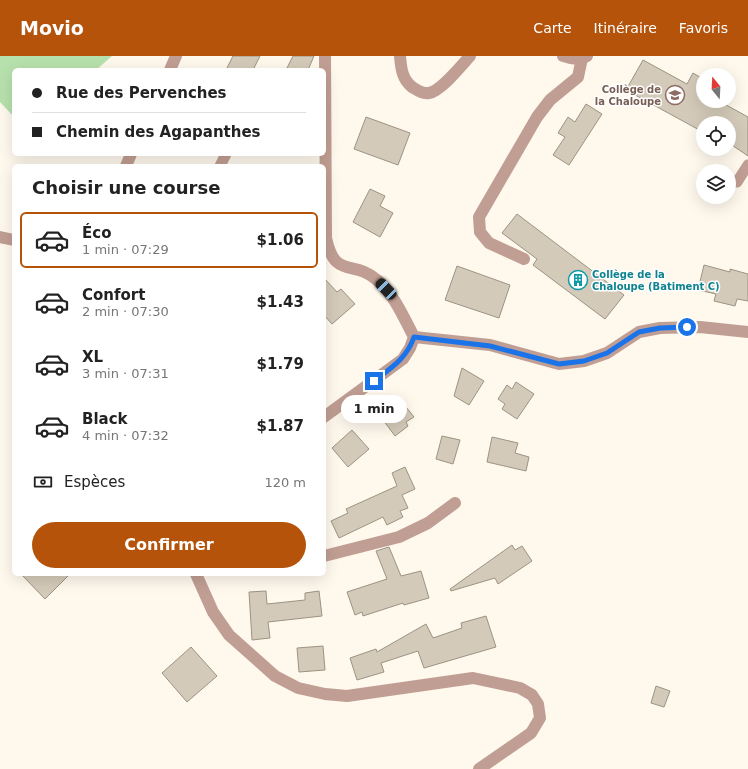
<!DOCTYPE html>
<html lang="fr">
<meta charset="utf-8">
<style>
body{margin:0;font-family:"DejaVu Sans",sans-serif;background:#f6f6f6;color:#222;height:100vh;display:flex;flex-direction:column;font-size:15px;white-space:nowrap}
*{box-sizing:border-box;margin:0}
p{font-size:13px;color:#767676}
.icon{flex:none;width:22px;height:22px;fill:none;stroke:currentColor;stroke-width:2;stroke-linecap:round;stroke-linejoin:round}
.map{position:relative;flex:1;overflow:hidden}
.side{position:absolute;left:12px;top:108px;width:314px;height:412px;display:flex;flex-direction:column;background:#fff;border-radius:6px;box-shadow:0 4px 16px #0002}
.side>*{flex:none}
.top-card{position:absolute;left:12px;top:12px;width:314px;height:88px;border-radius:6px;box-shadow:0 4px 16px #0002;display:grid;align-content:center;height:88px;padding:0 20px;background:#fff}
.needle{width:26px;rotate:342deg}
.fabs{position:absolute;left:696px;top:12px;display:grid;gap:8px}
.fabs a{display:grid;place-items:center;width:40px;height:40px;border-radius:50%;background:#fff;box-shadow:0 4px 16px #0002;font-size:20px}
.end{position:absolute;width:18px;height:18px;margin:-9px;border:5px solid #1a73e8;background:#fff;box-shadow:0 0 0 2px #fff}
.from{border-radius:50%}
.bubble{position:absolute;height:28px;border-radius:14px;background:#fff;box-shadow:0 4px 16px #0002;font-size:13px;font-weight:700;line-height:28px;text-align:center}
.car{position:absolute;width:12px;height:24px;margin:-12px -6px;border-radius:5px;box-shadow:0 0 3px 1px #0007;background:linear-gradient(#222 24%,#8ab4d8 0 40%,#222 0 76%,#8ab4d8 0 86%,#222 0)}
.top-card b{display:flex;align-items:center;gap:14px;height:38px;font-size:15px}
.top-card b+b{border-top:1px solid #e0e0e0}
.top-card i{width:10px;height:10px;background:#222}
ul{padding:0;list-style:none}
li{display:flex;align-items:center;gap:12px;height:56px;margin:0 8px 6px;padding:0 12px;border:2px solid transparent;border-radius:6px}
li div{flex:1}
li b{display:block;font-size:15px}
li em{font-style:normal;font-weight:700}
li.on{border-color:#b45309}
li>.icon{width:36px;height:36px;stroke-width:1.5}
h2{padding:0 20px;font-size:18px;line-height:48px}
.pay{display:flex;align-items:center;gap:10px;height:44px;padding:0 20px;font-size:15px}
.pay p{margin-inline-start:auto}
.action{display:flex;gap:8px;margin-top:auto;padding:8px 20px}
.action a{flex:1;height:46px;border-radius:24px;background:#b45309;color:#fff;font-size:16px;font-weight:700;line-height:46px;text-align:center}
header{display:flex;align-items:center;gap:24px;box-sizing:border-box;height:56px;padding:0 20px;background:#b45309;color:#fff}
header strong{font-size:19px}
nav{display:flex;gap:22px;margin-inline-start:auto;font-size:14px}
.map>svg:first-child{display:block}
.green{fill:#b7e1ac}
.building{fill:#d4cab9;stroke:#9d9383}
.lines{fill:none;stroke-linecap:round;stroke-linejoin:round}
.lane{stroke:#c19e93;stroke-width:11}
.street{stroke:#c19e93;stroke-width:12}
.route{stroke:#1a73e8;stroke-width:5}
.labels{text-anchor:middle;stroke-width:3;stroke-linejoin:round;paint-order:stroke}
.education-label{font-size:10px;font-weight:bold;fill:#785e54;stroke:#fff;text-anchor:end}
.culture-label{font-size:10px;font-weight:bold;fill:#0d838f;stroke:#fff;text-anchor:start}
</style>
<header>
<strong>Movio</strong>
<nav><a>Carte</a><a>Itinéraire</a><a>Favoris</a></nav>
</header>
<div class="map">
<svg width="748" height="713" viewBox="0 0 748 713">
<rect width="100%" height="100%" fill="#fef8ed"/>
<!-- green -->
<path class="green" d="M0,0H112L96,14H14V61L0,46Z"/>
<!-- building -->
<g class="building">
<path d="M233,0H260L253,14H226Z"/>
<path d="M293,0H314L308,14H286Z"/>
<path d="M643,4L687,28L693,17L703,23V45H719L748,61V100L729,87V67H703V76L626,34Z"/>
<path d="M586,48L602,58L569,109L553,99L565,81L558,77L568,61L575,66Z"/>
<path d="M366,61L410,77L398,109L354,93Z"/>
<path d="M370,133L385,140L380,150L393,157L380,181L353,166Z"/>
<path d="M517,158L624,239L605,263L533,209L537,203L502,177Z"/>
<path d="M704,209L730,216V213L748,218V245L737,243L735,250L714,245L716,238L698,234Z"/>
<path d="M457,210L510,229L499,262L445,244Z"/>
<path d="M324,222L337,236L341,233L355,248L332,268L324,259Z"/>
<path d="M462,312L484,325L469,349L454,340Z"/>
<path d="M516,326L534,338L517,363L502,353L505,348L498,343L507,329L512,333Z"/>
<path d="M393,345L396,350L402,346L414,361L406,366L408,370L395,380L378,357Z"/>
<path d="M352,374L369,393L348,411L332,392Z"/>
<path d="M442,380L460,384L453,408L436,403Z"/>
<path d="M492,381L518,387L515,397L529,401L526,415L487,406Z"/>
<path d="M405,411L415,433L402,439L408,452L400,455L403,461L387,469L383,461L339,482L331,465L348,457L346,453L397,430L392,417Z"/>
<path d="M512,489L515,494L522,490L532,505L498,528L495,522L451,535L450,533Z"/>
<path d="M389,491L401,520L421,515L429,542L404,549L403,547L363,560L362,556L355,559L347,536L387,523L376,495Z"/>
<path d="M21,518H70L45,543Z"/>
<path d="M266,535L267,548L305,544V537L319,535L322,560L268,566L270,582L252,584L249,536Z"/>
<path d="M486,560L496,591L424,612L418,595L381,607L384,616L357,624L350,602L376,593L377,596L426,568L433,582L462,572L461,567Z"/>
<path d="M323,590L325,614L299,616L297,592Z"/>
<path d="M191,591L217,620L187,646L162,617Z"/>
<path d="M656,630L670,635L664,651L651,647Z"/>
</g>
<g class="lines">
<!-- lane -->
<g class="lane">
<path d="M220,110L226,98"/>
<path d="M737,126L748,109"/>
</g>
<!-- street -->
<g class="street">
<path d="M400,0C401,12 402,23 412,31C417,34 422,38 429,37C441,35 462,9 470,0"/>
<path d="M563,0C571,3 580,4 587,0"/>
<path d="M170,14L176,0"/>
<path d="M126,110L131,98"/>
<path d="M0,181L14,184"/>
<path d="M524,203L489,187L480,176L479,161L537,61L550,44L578,21L582,2"/>
<path d="M414,281L490,289L559,308L584,305L607,297L639,276L660,272L700,271L748,276"/>
<path d="M324,361L403,303L410,292L414,281C404,262 394,238 377,224C353,203 335,224 326,182L325,0"/>
<path d="M324,500L399,481L428,467L455,447"/>
<path d="M196,518L213,556L229,579L275,620L298,632L325,638L347,640L473,622L520,632L532,639L538,648L540,662L531,677L479,713"/>
</g>
</g>
<g class="lines">
<!-- route -->
<path class="route" d="M374,325C391,312 407,302 414,281L490,290L559,308L584,305L607,297L639,276L660,272L687,271"/>
</g>
<!-- icons -->
<defs>
<symbol id="school-ring" viewBox="-11 -11 22 22"><circle r="9.5" fill="#fff" stroke="#8d6e63" stroke-width="1.5"/><path d="M0-5L7-2L0 1L-7-2ZM-4 1L0 2.5L4 1V4Q0 6-4 4Z" fill="#8d6e63"/></symbol>
<symbol id="building-ring" viewBox="-11 -11 22 22"><circle r="9.5" fill="#fff" stroke="#0f9aa8" stroke-width="1.5"/><path d="M-4-6H4V6H1V3H-1V6H-4ZM-2.5-4.3h1.7v1.8h-1.7ZM.8-4.3h1.7v1.8H.8ZM-2.5-1h1.7V.8h-1.7ZM.8-1h1.7V.8H.8Z" fill="#0f9aa8"/></symbol>
</defs>
<g fill-rule="evenodd">
<use href="#school-ring" x="664" y="28" width="22" height="22"/>
<use href="#building-ring" x="567" y="213" width="22" height="22"/>
</g>
<g class="labels">
<!-- education labels -->
<g class="education-label">
<text x="661" y="37">Collège de<tspan x="661" dy="12">la Chaloupe</tspan></text>
</g>
<!-- culture labels -->
<g class="culture-label">
<text x="592" y="222">Collège de la<tspan x="592" dy="12">Chaloupe (Batiment C)</tspan></text>
</g>
</g>
</svg>
<div class="fabs">
<a><svg class="needle" viewBox="-14 -14 28 28"><path d="M0-13l5 13h-10z" fill="#e53935"/><path d="M0 13l5-13h-10z" fill="#767676"/></svg></a>
<a><svg class="icon" aria-label="locate" viewBox="0 0 24 24"><circle cx="12" cy="12" r="6"/><path d="M12 2v4M12 18v4M2 12h4M18 12h4"/></svg></a>
<a><svg class="icon" aria-label="layers" viewBox="0 0 24 24"><path d="M12 4l9 5-9 5-9-5zM3 14l9 5 9-5"/></svg></a>
</div>
<i class="end from" style="left:687px;top:271px"></i>
<i class="end" style="left:374px;top:325px"></i>
<div class="bubble" style="left:341px;top:339px;width:66px">1 min</div>
<i class="car" style="left:386px;top:233px;rotate:316deg"></i>
<div class="top-card">
<b><i class="from"></i>Rue des Pervenches</b>
<b><i></i>Chemin des Agapanthes</b>
</div>
<section class="side">
<h2>Choisir une course</h2>
<ul>
<li class="on"><svg class="icon" aria-label="car" viewBox="0 0 24 24"><path d="M5 17H2v-5l4-1 3-4h7l3 4 3 1v5h-3M9 17h6M6 11h13"/><circle cx="7" cy="17" r="2"/><circle cx="17" cy="17" r="2"/></svg><div><b>Éco</b><p>1 min · 07:29</p></div><em>$1.06</em></li>
<li><svg class="icon" aria-label="car" viewBox="0 0 24 24"><path d="M5 17H2v-5l4-1 3-4h7l3 4 3 1v5h-3M9 17h6M6 11h13"/><circle cx="7" cy="17" r="2"/><circle cx="17" cy="17" r="2"/></svg><div><b>Confort</b><p>2 min · 07:30</p></div><em>$1.43</em></li>
<li><svg class="icon" aria-label="car" viewBox="0 0 24 24"><path d="M5 17H2v-5l4-1 3-4h7l3 4 3 1v5h-3M9 17h6M6 11h13"/><circle cx="7" cy="17" r="2"/><circle cx="17" cy="17" r="2"/></svg><div><b>XL</b><p>3 min · 07:31</p></div><em>$1.79</em></li>
<li><svg class="icon" aria-label="car" viewBox="0 0 24 24"><path d="M5 17H2v-5l4-1 3-4h7l3 4 3 1v5h-3M9 17h6M6 11h13"/><circle cx="7" cy="17" r="2"/><circle cx="17" cy="17" r="2"/></svg><div><b>Black</b><p>4 min · 07:32</p></div><em>$1.87</em></li>
</ul>
<div class="pay"><svg class="icon" aria-label="cash" viewBox="0 0 24 24"><path d="M3 7h18v10H3z"/><circle cx="12" cy="12" r="2"/></svg>Espèces<p>120 m</p></div>
<div class="action"><a>Confirmer</a></div>
</section>
</div>
